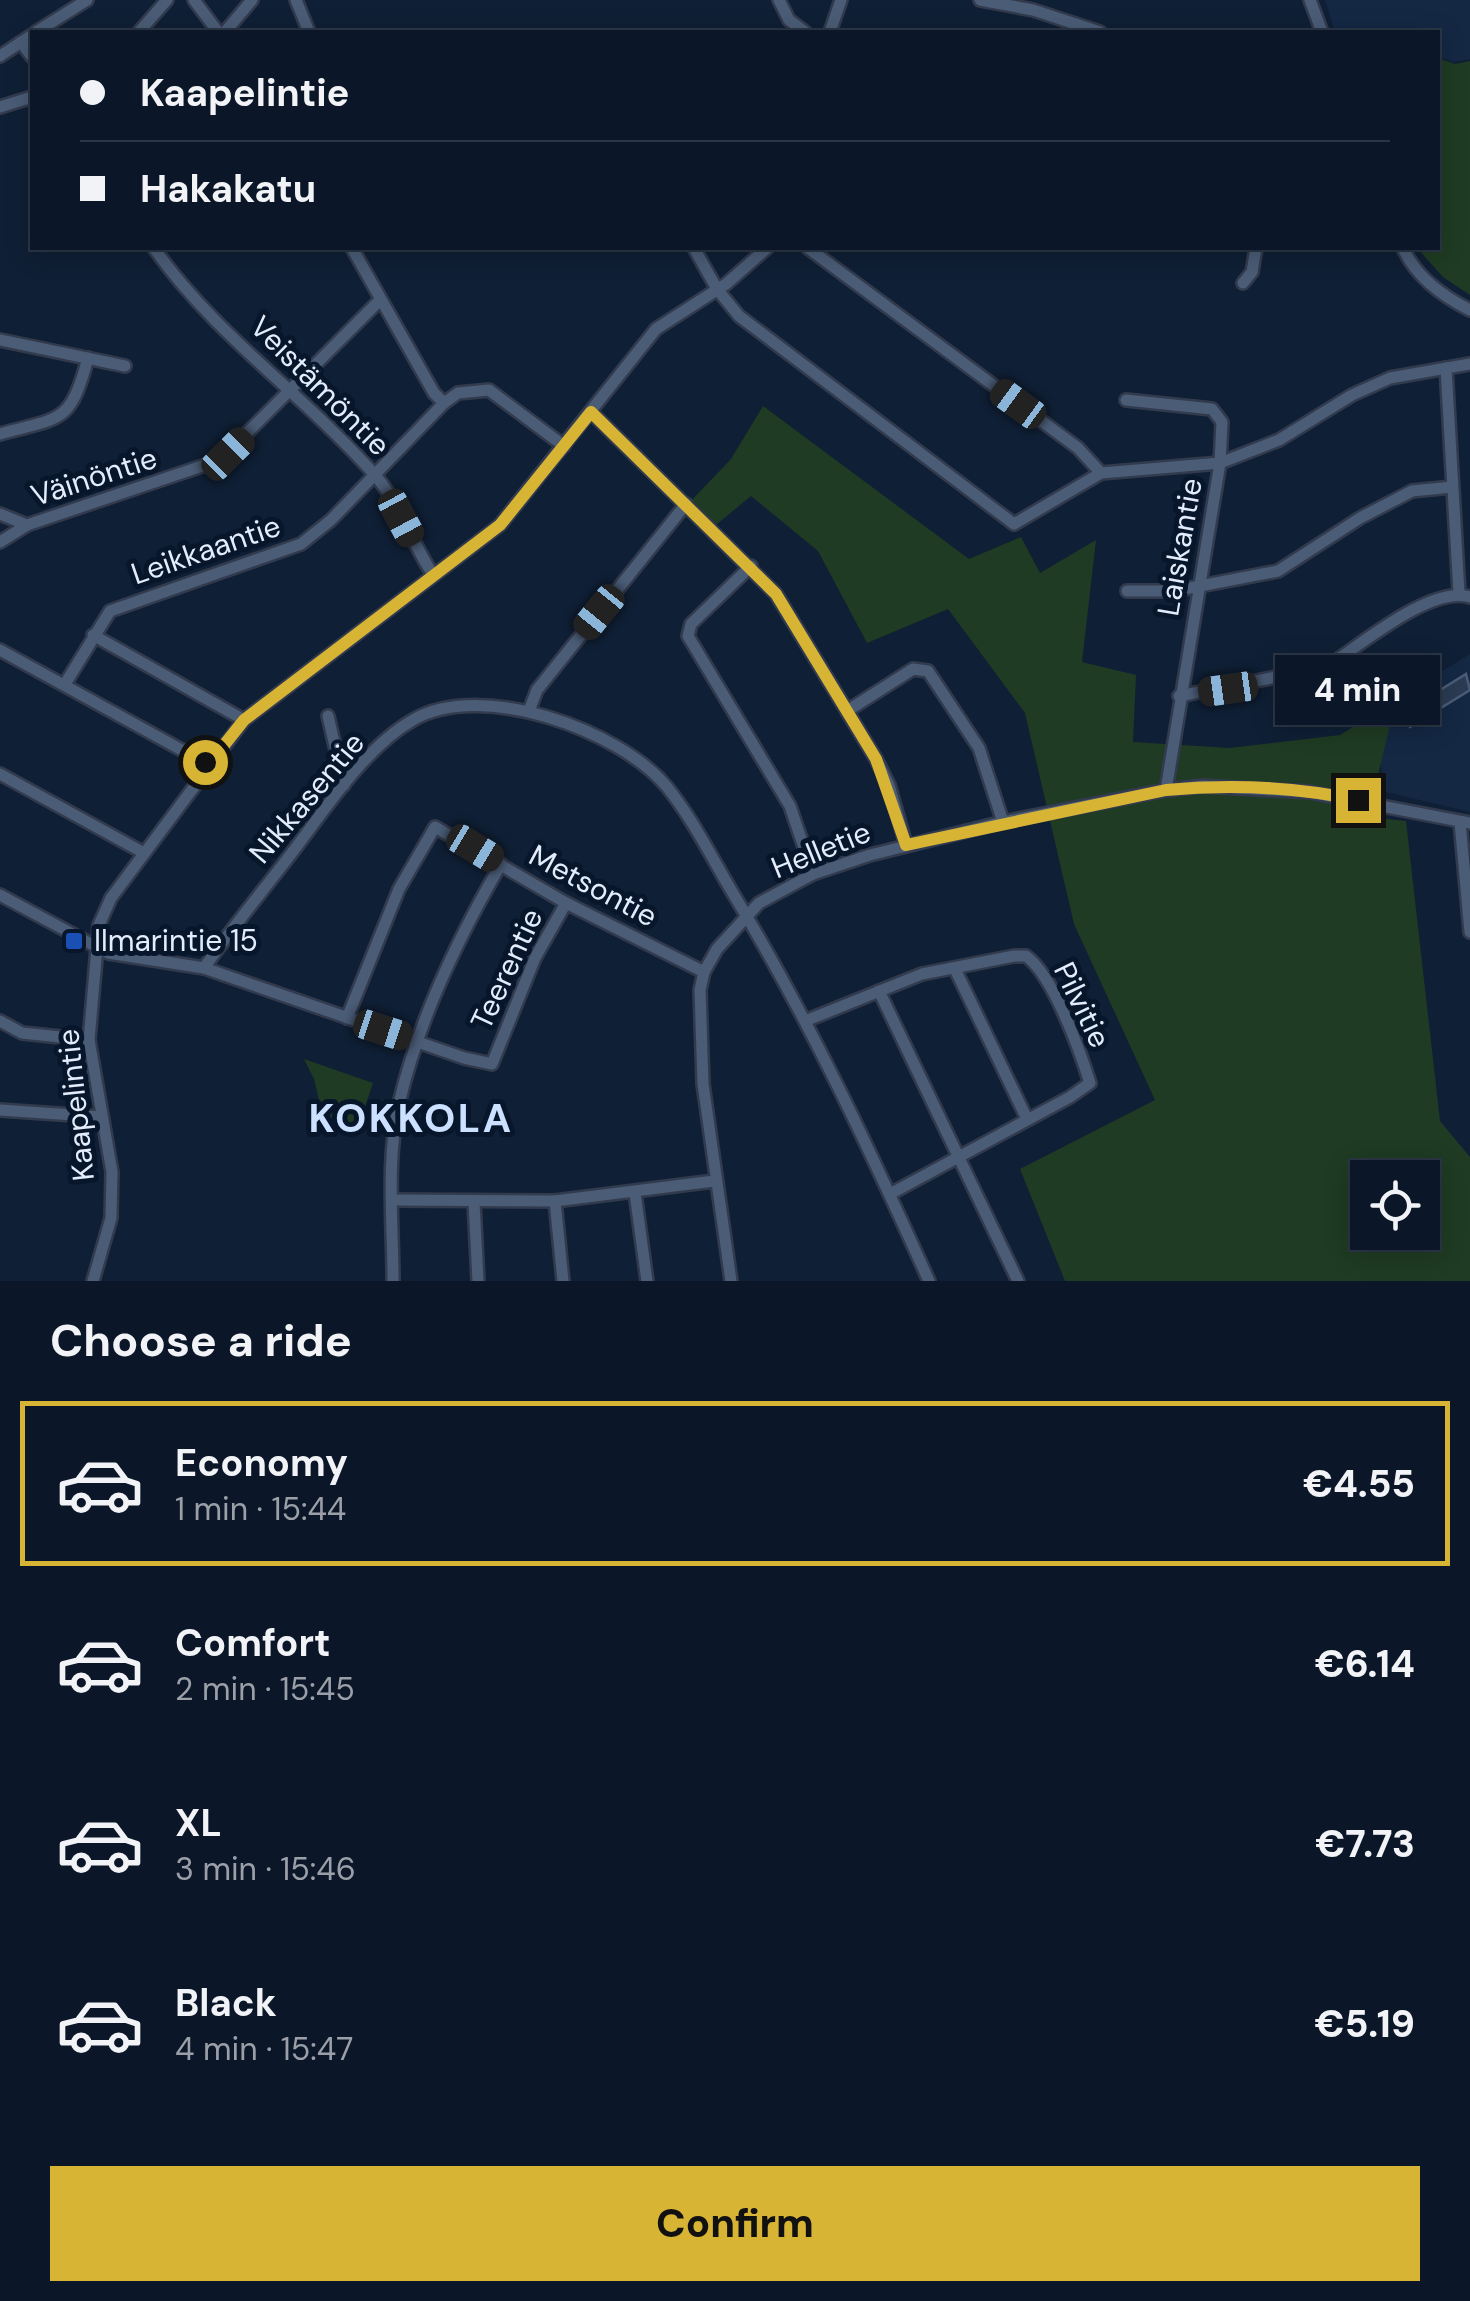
<!DOCTYPE html>
<meta charset="utf-8">
<style>
body{margin:0;font-family:"DM Sans",sans-serif;background:#142030;color:#f1f3f6;height:100vh;display:flex;flex-direction:column;font-size:38px;white-space:nowrap}
*{box-sizing:border-box;margin:0}
p{font-size:32px;color:#9a9fa8}
.icon{flex:none;width:55px;height:55px;fill:none;stroke:currentColor;stroke-width:2;stroke-linecap:round;stroke-linejoin:round}
.map{position:relative;height:1281px;overflow:hidden}
.sheet{display:flex;flex-direction:column;background:#0b1728;flex:1}
.sheet>*{flex:none}
.top-card{position:absolute;left:30px;top:30px;width:1410px;height:220px;border-radius:0px;box-shadow:0 5px 25px #0003,0 0 0 2px #2b3645;display:grid;align-content:center;height:220px;padding:0 50px;background:#0b1728}
.controls{position:absolute;left:1350px;top:1160px;display:grid;gap:20px}
.controls a{display:grid;place-items:center;width:90px;height:90px;border-radius:0px;background:#0b1728;box-shadow:0 5px 25px #0003,0 0 0 2px #2b3645;font-size:50px}
.end{position:absolute;width:45px;height:45px;margin:-22px;border:12px solid #d8b434;background:#111;box-shadow:0 0 0 5px #111}
.from{border-radius:50%}
.bubble{position:absolute;height:70px;border-radius:0px;background:#0b1728;box-shadow:0 5px 25px #0003,0 0 0 2px #2b3645;font-size:32px;font-weight:800;line-height:70px;text-align:center}
.car{position:absolute;width:30px;height:60px;margin:-30px -15px;border-radius:12px;box-shadow:0 0 8px 2px #0007;background:linear-gradient(#222 24%,#8ab4d8 0 40%,#222 0 76%,#8ab4d8 0 86%,#222 0)}
.top-card b{display:flex;align-items:center;gap:35px;height:95px;font-size:38px}
.top-card b+b{border-top:2px solid #2b3645}
.top-card i{width:25px;height:25px;background:#f1f3f6}
ul{padding:0;list-style:none}
li{display:flex;align-items:center;gap:30px;height:165px;margin:0 20px 15px;padding:0 30px;border:5px solid transparent;border-radius:0px}
li div{flex:1}
li b{display:block;font-size:38px}
li em{font-style:normal;font-weight:800}
li.selected{border-color:#d8b434}
li>.icon{width:90px;height:90px;stroke-width:1.5}
h2{padding:0 50px;font-size:45px;line-height:120px}
.cta{display:flex;gap:20px;margin-top:auto;padding:20px 50px}
.cta a{flex:1;height:115px;border-radius:0px;background:#d8b434;color:#111;font-size:40px;font-weight:800;line-height:115px;text-align:center}
.map>svg:first-child{display:block}
.built{fill:#142844}
.green{fill:#1f3b23;fill-rule:evenodd}
.building{fill:#2a3b53;stroke:#4a5c76;stroke-width:2.5}
.lines{fill:none;stroke-linecap:round;stroke-linejoin:round}
.minor-casing{stroke:#323a4d;stroke-width:16}
.minor{stroke:#4a5c76;stroke-width:11}
.route{stroke:#d8b434;stroke-width:12}
.transit-dot{fill:#1a4fb4;stroke:#07162b;stroke-width:4}
.labels{text-anchor:middle;stroke-width:10;stroke-linejoin:round;paint-order:stroke}
.street-label{font-size:30px;fill:#e2ecfc;stroke:#07162b}
.poi-label{font-size:30px;fill:#e2ecfc;stroke:#07162b;text-anchor:start}
.district-label{font-size:40px;font-weight:bold;letter-spacing:2.5px;fill:#cbe1ff;stroke:#07162b}
</style>
<div class="map">
<svg width="1470" height="1281" viewBox="0 0 1470 1281">
<rect width="100%" height="100%" fill="#0f1f35"/>
<!-- built -->
<g class="built">
<path d="M1325,0H1470V59L1454,62L1438,57V32H1335Z"/>
<path d="M1470,654V812L1386,792L1380,762L1396,700Z"/>
</g>
<!-- green -->
<g class="green">
<path d="M1438,58L1455,64L1470,61V295L1443,277L1417,248H1438Z"/>
<path d="M763,406L969,559L1021,537L1040,573L1096,540L1082,662L1136,675L1133,742L1230,748L1340,735L1396,700L1368,817L1406,821L1440,1121L1470,1157V1281H1065L1020,1169L1155,1100L1074,924L1025,713L948,609L867,643L818,551L751,496L716,525L690,502L731,459ZM1368,1178H1422V1232H1368Z"/>
<path d="M304,1059L373,1083L359,1125L341,1132L319,1100L314,1079Z"/>
</g>
<!-- building -->
<path class="building" d="M1466,674L1470,690L1410,727L1403,713Z"/>
<g class="lines">
<defs>
<g id="minor">
<path d="M194,0L218,32"/>
<path d="M296,0L309,32"/>
<path d="M779,0L789,20L805,32"/>
<path d="M980,0L1033,10L1100,32"/>
<path d="M1310,0L1322,32"/>
<path d="M36,32L87,0"/>
<path d="M139,32L167,0"/>
<path d="M225,32L252,0"/>
<path d="M830,32L841,0"/>
<path d="M21,42L32,57"/>
<path d="M0,56L32,35"/>
<path d="M0,107L32,97"/>
<path d="M154,248C214,334 304,395 374,474C399,502 411,541 432,573"/>
<path d="M352,248L434,393L444,403"/>
<path d="M694,248L717,289L739,316L1014,524L1101,473L1220,463L1279,440L1352,395L1390,378L1470,364"/>
<path d="M808,248L1078,448L1101,473"/>
<path d="M1403,248C1416,277 1442,296 1470,310"/>
<path d="M1243,283L1252,272L1256,248"/>
<path d="M0,340L125,366"/>
<path d="M1446,368L1459,593"/>
<path d="M1126,400L1212,409L1222,422L1220,463L1166,790"/>
<path d="M591,412L776,594L876,759L889,785L906,845"/>
<path d="M0,434C62,417 70,424 88,358"/>
<path d="M0,514L27,525"/>
<path d="M0,542L27,525L220,460L380,300"/>
<path d="M751,566L691,624L688,636L790,806L813,874"/>
<path d="M1127,591H1174L1278,571L1360,518L1412,491L1452,487"/>
<path d="M93,635L244,720"/>
<path d="M0,650L209,765"/>
<path d="M65,684L110,611L301,544L331,520L444,403L458,393L489,390L564,446"/>
<path d="M1179,696L1312,670L1331,664C1363,643 1432,585 1470,597"/>
<path d="M529,711L537,690L686,504"/>
<path d="M847,711L913,669L928,671L979,748L1003,822"/>
<path d="M328,716L344,785"/>
<path d="M0,774L144,853"/>
<path d="M1460,822L1470,932"/>
<path d="M0,895L108,953L204,968L464,1058L492,1064L535,958L566,903"/>
<path d="M204,968C231,929 262,892 291,854C324,811 365,747 413,720C481,680 620,730 667,787C692,818 711,856 731,890C807,1015 869,1148 929,1281"/>
<path d="M955,969L1027,1119"/>
<path d="M879,991L1018,1281"/>
<path d="M347,1018L399,889L435,827L566,903L704,972"/>
<path d="M0,1021L22,1033L89,1040"/>
<path d="M805,1021L922,974L1014,956H1026C1053,975 1080,1051 1090,1083L1070,1097L890,1194"/>
<path d="M0,1110L102,1117"/>
<path d="M635,1193L647,1281"/>
<path d="M393,1200L555,1201L714,1181"/>
<path d="M555,1201L563,1281"/>
<path d="M474,1202L478,1281"/>
<path d="M93,1281L111,1218L112,1172L89,1040L99,925L111,898L244,720L500,525L656,329L726,284L767,248"/>
<path d="M393,1281C393,1223 386,1161 399,1104C418,1020 458,938 501,864"/>
<path d="M731,1281L703,1084L700,990L704,972L717,949L759,903L813,874L870,855L1003,822L1166,790L1203,786L1309,792L1470,823"/>
</g>
</defs>
<!-- minor casing -->
<use href="#minor" class="minor-casing"/>
<!-- minor -->
<use href="#minor" class="minor"/>
</g>
<g class="lines">
<!-- route -->
<path class="route" d="M205,762L209,764L244,720L500,525L591,412L776,594L876,759L906,845L1166,790C1230,784 1295,787 1358,800"/>
</g>
<!-- markers -->
<rect class="transit-dot" x="64" y="931" width="20" height="20" rx="5"/>
<g class="labels">
<!-- street labels -->
<g class="street-label">
<text transform="translate(320 386) rotate(45)" y="10">Veistämöntie</text>
<text transform="translate(94 477) rotate(-18)" y="10">Väinöntie</text>
<text transform="translate(1180 547) rotate(-80)" y="10">Laiskantie</text>
<text transform="translate(206 550) rotate(-19)" y="10">Leikkaantie</text>
<text transform="translate(307 798) rotate(-50)" y="10">Nikkasentie</text>
<text transform="translate(821 850) rotate(-22)" y="10">Helletie</text>
<text transform="translate(593 886) rotate(28)" y="10">Metsontie</text>
<text transform="translate(507 969) rotate(-65)" y="10">Teerentie</text>
<text transform="translate(1082 1005) rotate(64)" y="10">Pilvitie</text>
<text transform="translate(76 1105) rotate(-96)" y="10">Kaapelintie</text>
</g>
<!-- poi labels -->
<g class="poi-label">
<text x="94" y="951">Ilmarintie 15</text>
</g>
<!-- district labels -->
<g class="district-label">
<text x="411" y="1132">KOKKOLA</text>
</g>
</g>
</svg>
<div class="controls">
<a><svg class="icon" aria-label="locate" viewBox="0 0 24 24"><circle cx="12" cy="12" r="6"/><path d="M12 2v4M12 18v4M2 12h4M18 12h4"/></svg></a>
</div>
<i class="end from" style="left:205px;top:762px"></i>
<i class="end" style="left:1358px;top:800px"></i>
<div class="bubble" style="left:1275px;top:655px;width:165px">4 min</div>
<i class="car" style="left:1018px;top:404px;rotate:306deg"></i>
<i class="car" style="left:228px;top:454px;rotate:45deg"></i>
<i class="car" style="left:401px;top:518px;rotate:152deg"></i>
<i class="car" style="left:599px;top:612px;rotate:219deg"></i>
<i class="car" style="left:1228px;top:689px;rotate:262deg"></i>
<i class="car" style="left:475px;top:848px;rotate:121deg"></i>
<i class="car" style="left:383px;top:1030px;rotate:108deg"></i>
<div class="top-card">
<b><i class="from"></i>Kaapelintie</b>
<b><i></i>Hakakatu</b>
</div>
</div>
<section class="sheet">
<h2>Choose a ride</h2>
<ul>
<li class="selected"><svg class="icon" aria-label="car" viewBox="0 0 24 24"><path d="M5 17H2v-5l4-1 3-4h7l3 4 3 1v5h-3M9 17h6M6 11h13"/><circle cx="7" cy="17" r="2"/><circle cx="17" cy="17" r="2"/></svg><div><b>Economy</b><p>1 min · 15:44</p></div><em>€4.55</em></li>
<li><svg class="icon" aria-label="car" viewBox="0 0 24 24"><path d="M5 17H2v-5l4-1 3-4h7l3 4 3 1v5h-3M9 17h6M6 11h13"/><circle cx="7" cy="17" r="2"/><circle cx="17" cy="17" r="2"/></svg><div><b>Comfort</b><p>2 min · 15:45</p></div><em>€6.14</em></li>
<li><svg class="icon" aria-label="car" viewBox="0 0 24 24"><path d="M5 17H2v-5l4-1 3-4h7l3 4 3 1v5h-3M9 17h6M6 11h13"/><circle cx="7" cy="17" r="2"/><circle cx="17" cy="17" r="2"/></svg><div><b>XL</b><p>3 min · 15:46</p></div><em>€7.73</em></li>
<li><svg class="icon" aria-label="car" viewBox="0 0 24 24"><path d="M5 17H2v-5l4-1 3-4h7l3 4 3 1v5h-3M9 17h6M6 11h13"/><circle cx="7" cy="17" r="2"/><circle cx="17" cy="17" r="2"/></svg><div><b>Black</b><p>4 min · 15:47</p></div><em>€5.19</em></li>
</ul>
<div class="cta"><a>Confirm</a></div>
</section>
